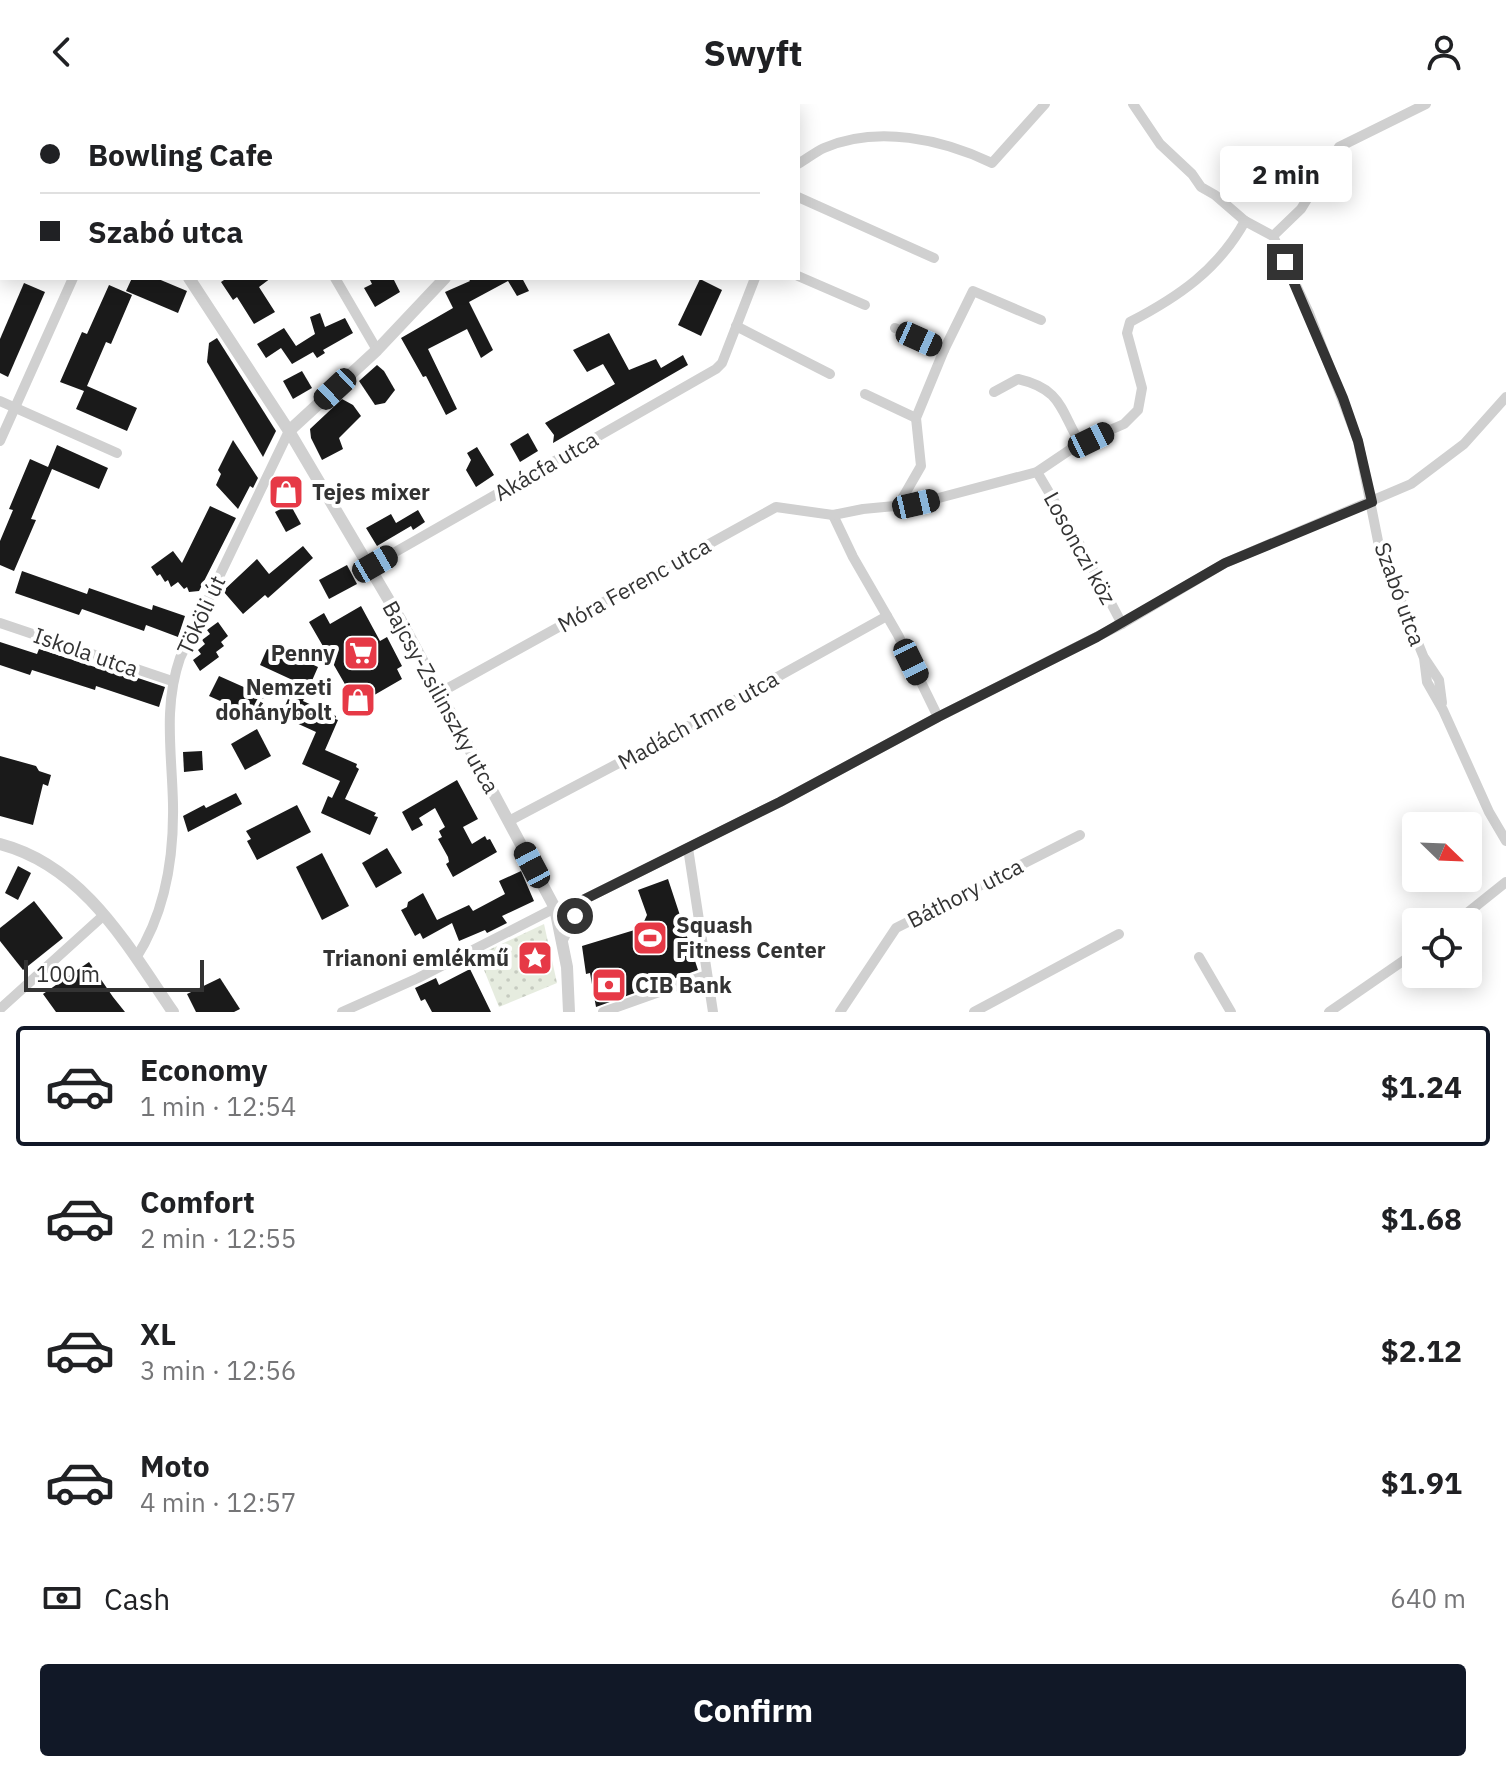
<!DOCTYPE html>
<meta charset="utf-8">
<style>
body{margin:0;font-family:"IBM Plex Sans",sans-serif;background:#f2f2f2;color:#202124;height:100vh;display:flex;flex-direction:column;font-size:30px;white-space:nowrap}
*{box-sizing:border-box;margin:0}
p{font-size:26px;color:#757577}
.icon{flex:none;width:44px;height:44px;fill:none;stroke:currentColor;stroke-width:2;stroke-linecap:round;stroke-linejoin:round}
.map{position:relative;height:908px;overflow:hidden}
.side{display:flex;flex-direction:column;background:#fff;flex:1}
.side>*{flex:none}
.banner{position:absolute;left:0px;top:0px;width:800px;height:176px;box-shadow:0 4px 20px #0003;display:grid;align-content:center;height:176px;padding:0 40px;background:#fff}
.needle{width:52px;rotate:113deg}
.tools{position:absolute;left:1402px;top:708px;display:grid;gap:16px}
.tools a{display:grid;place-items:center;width:80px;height:80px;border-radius:8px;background:#fff;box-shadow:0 4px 20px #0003;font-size:40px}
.scale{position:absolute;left:24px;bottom:20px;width:180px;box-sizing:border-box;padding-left:8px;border:4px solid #333;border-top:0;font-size:22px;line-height:28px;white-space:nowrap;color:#333;-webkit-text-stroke:6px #fff;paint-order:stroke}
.end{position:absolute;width:36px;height:36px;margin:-18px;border:10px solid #333;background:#fff;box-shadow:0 0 0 4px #fff}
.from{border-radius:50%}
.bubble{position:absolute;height:56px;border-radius:8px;background:#fff;box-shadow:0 4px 20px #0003;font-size:26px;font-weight:700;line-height:56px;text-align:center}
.car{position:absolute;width:24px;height:48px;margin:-24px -12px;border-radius:10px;box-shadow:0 0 6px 2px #0007;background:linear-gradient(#222 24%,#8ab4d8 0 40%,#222 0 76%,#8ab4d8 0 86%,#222 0)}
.banner b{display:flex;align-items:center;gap:28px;height:76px;font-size:30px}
.banner b+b{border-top:2px solid #e0e0e0}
.banner i{width:20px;height:20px;background:#202124}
ul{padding:14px 0 0;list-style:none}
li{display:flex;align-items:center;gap:24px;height:120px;margin:0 16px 12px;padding:0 24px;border:4px solid transparent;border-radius:8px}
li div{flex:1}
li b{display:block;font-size:30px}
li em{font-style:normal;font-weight:700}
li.selected{border-color:#111827}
li>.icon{width:72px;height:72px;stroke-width:1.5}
.pay{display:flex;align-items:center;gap:20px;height:88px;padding:0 40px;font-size:30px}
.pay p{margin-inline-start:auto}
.action{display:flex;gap:16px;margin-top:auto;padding:16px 40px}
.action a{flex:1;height:92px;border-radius:8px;background:#111827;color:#fff;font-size:32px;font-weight:700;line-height:92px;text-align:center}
header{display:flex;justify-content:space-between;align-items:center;height:104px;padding:0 40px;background:#fff;font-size:36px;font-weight:700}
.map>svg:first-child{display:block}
.park{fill:url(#park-dots)}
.building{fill:#1a1a1a}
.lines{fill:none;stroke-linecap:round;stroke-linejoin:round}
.minor{stroke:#d0d0d0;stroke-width:10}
.tertiary{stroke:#d0d0d0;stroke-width:12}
.route{stroke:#333;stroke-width:10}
.labels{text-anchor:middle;stroke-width:8;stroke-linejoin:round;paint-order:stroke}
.street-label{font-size:22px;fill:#333;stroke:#fff}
.poi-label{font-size:22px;font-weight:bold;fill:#333;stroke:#fff;text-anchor:start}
</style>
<header><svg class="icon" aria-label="back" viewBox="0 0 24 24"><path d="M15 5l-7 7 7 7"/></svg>Swyft<svg class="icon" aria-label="person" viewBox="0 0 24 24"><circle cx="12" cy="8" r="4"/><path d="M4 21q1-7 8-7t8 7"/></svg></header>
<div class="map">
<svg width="1506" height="908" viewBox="0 0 1506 908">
<defs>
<pattern id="park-dots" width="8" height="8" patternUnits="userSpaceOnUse" patternTransform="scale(2)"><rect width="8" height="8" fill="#e6ecdf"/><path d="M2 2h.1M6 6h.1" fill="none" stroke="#c6cbc0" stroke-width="1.8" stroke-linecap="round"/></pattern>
</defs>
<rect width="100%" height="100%" fill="#fff"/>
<!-- park -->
<path class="park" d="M544,820L557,879L499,903L478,851Z"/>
<!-- building -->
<g class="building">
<path d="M132,174H156L187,187L178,209L126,187Z"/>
<path d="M227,174H271L259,183L275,208L254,220L237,193L233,196L221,178Z"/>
<path d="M369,174H393L400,188L375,203L364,184L372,180Z"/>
<path d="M468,174H522L529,187L517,192L508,177L469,198L493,246L481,254L467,225L428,245L457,305L446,311L426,272L423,273L401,234L453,204L445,188L470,177Z"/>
<path d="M700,175L722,186L701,232L678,221Z"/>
<path d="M24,179L45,188L8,273L0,269V235Z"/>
<path d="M109,181L132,191L111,240L106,238L87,282L137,304L127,327L76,305L84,287L60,278L82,228L87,230Z"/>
<path d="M320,209L325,223L345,214L353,229L323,246L325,249L317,254L313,248L292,260L281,244L266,254L257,240L284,224L296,242L315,230L310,213Z"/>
<path d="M609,229L629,266L656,255L661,264L683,251L688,261L553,339L554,331L545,319L615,280L603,260L587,268L573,246Z"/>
<path d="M217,234L276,327L263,353L207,258L209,239Z"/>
<path d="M377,261L384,267L395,286L385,299L375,301L359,277Z"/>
<path d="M302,267L312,284L293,295L283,277Z"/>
<path d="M342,295L353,301L361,312L339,334L343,345L322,356L311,334L310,325Z"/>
<path d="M528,329L538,347L520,358L510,340Z"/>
<path d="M233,336L258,374L253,384L250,382L238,405L216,381L221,370L218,366Z"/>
<path d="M57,341L108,364L99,385L52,365L31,415L36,416L14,467L0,461V437L13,406L9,405L30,355L48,363Z"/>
<path d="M477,343L494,371L476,383L466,366L471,356L467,349Z"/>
<path d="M290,400L301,420L286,428L275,408Z"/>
<path d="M210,402L236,414L199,487L189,488L187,483L184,485L178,478L171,483L168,476L165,478L160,470L157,472L151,463L173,447L182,459Z"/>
<path d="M418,406L425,418L413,426L411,422L377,442L366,424L391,410L396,419Z"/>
<path d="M303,442L313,454L268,494L265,491L243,510L223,487L257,455L269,470Z"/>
<path d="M347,461L357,480L329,495L319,476Z"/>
<path d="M22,467L87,490L89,484L152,506L153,501L185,512L178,533L146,521L144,527L82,505L79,511L15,489Z"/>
<path d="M361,502L380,537L387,533L402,562L397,565L402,575L357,601L309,518L324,509L330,520Z"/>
<path d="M218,518L228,532L221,538L224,542L216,548L219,553L200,567L193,556L201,550L198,546L205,540L202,536L210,530L207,526Z"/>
<path d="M0,538L37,550L39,545L101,565L102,562L165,583L159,603L96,582L95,586L32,566L30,571L0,561Z"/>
<path d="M272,542L318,563L303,597L336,612L335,615L338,616L325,646L357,660L356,663L359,665L345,695L376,709L374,712L378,713L370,731L321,709L328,692L332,694L340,677L302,660L316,628L281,612L288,595L292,597L299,579L260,561L267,545L270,546Z"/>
<path d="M219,572L264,592L263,595L266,597L258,614L209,592Z"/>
<path d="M257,625L271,652L245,666L231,640Z"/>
<path d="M202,647L203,666L184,668L183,648Z"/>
<path d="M0,652L36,662L39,667L51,671L48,682L43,680L33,721L0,712Z"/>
<path d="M457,676L478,715L463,723L472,740L485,732L487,736L490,735L497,748L453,773L446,760L449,758L448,753L438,735L442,733L439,727L445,723L435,704L419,714L423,721L412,727L402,708Z"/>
<path d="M236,689L242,700L188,728L183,712L204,701L206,704Z"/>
<path d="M297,701L311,728L257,756L247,737L251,735L246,727Z"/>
<path d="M387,744L402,769L376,784L362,759Z"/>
<path d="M322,749L349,802L322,816L296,763Z"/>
<path d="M18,762L31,769L18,796L5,789Z"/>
<path d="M521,767L534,797L502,812L507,819L487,829L485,826L459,837L452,819L423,835L420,829L415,832L401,806L407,803L408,798L423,789L437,816L469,801L473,807L505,790L499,777Z"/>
<path d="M668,775L698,866L596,903L590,869L586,870L582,842L641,824L647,811L638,786Z"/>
<path d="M34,797L63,834L23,866L0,837V824Z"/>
<path d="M89,858L113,893L125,908H56L43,890Z"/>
<path d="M470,865L491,908H432L425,895L421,897L415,884L436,874L439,881Z"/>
<path d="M220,874L240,905L234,908H196L187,890Z"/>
</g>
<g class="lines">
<!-- minor -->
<g class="minor">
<path d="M68,0L70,2"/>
<path d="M263,0L264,2"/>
<path d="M433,0L434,2"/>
<path d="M666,0L669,2"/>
<path d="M1133,0L1160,40L1192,70L1201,83L1215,91L1245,117L1273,132L1309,209L1358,337L1379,442L1424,554L1427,578L1443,606L1489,708L1506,737"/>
<path d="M296,2L298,0"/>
<path d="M798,60C807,55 815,48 824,44C877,21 942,35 992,59L1045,0"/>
<path d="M798,93L934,154"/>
<path d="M1273,132L1301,105L1339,43L1426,0"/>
<path d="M798,172L865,201"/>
<path d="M335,174L377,246"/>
<path d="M736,222L830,270"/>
<path d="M895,224L944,246L916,314L921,362L898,402"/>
<path d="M944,246L973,187L1041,216"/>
<path d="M994,288L1018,275C1062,285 1060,306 1080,339"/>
<path d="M865,290L916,314"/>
<path d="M0,297L117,349"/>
<path d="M0,337L73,174"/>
<path d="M1037,368L1084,448L1122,520"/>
<path d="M833,411L853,453L898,531L938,613"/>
<path d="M369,463L716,265L722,259L755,174"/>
<path d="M0,519L172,577"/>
<path d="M1425,555L1439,576L1442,599"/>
<path d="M441,588L776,403L833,411L863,405L916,400L1037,368L1080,339L1124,320L1138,306L1142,284L1127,229L1130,218C1178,193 1218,166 1245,117"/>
<path d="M509,717L689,622L887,512"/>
<path d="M688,744L713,908"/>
<path d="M1456,818L1506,778"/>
<path d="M563,836L583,796"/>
<path d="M1199,853L1231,908"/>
<path d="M136,854C165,809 174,754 173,700C172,650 163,603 180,554L289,327"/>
<path d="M0,905L104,811"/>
<path d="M342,908L418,874L555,804L583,796L780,698L938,613L1122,520L1225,459L1411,380L1464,340L1506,293"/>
<path d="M603,908L707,871"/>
<path d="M840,908L896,824L1080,731"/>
<path d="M974,908L1119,830"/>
<path d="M1329,908L1416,848"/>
</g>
<!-- tertiary -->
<g class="tertiary">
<path d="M607,2L609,0"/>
<path d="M0,26L2,27"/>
<path d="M189,174L289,327L400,515L555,804L567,863L569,908"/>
<path d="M289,327L377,246L445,174"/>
<path d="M0,740C84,762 127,841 173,908"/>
</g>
</g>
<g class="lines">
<!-- route -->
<path class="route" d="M575,812L583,796L780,698L938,613L1097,533L1225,459L1372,398L1358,337L1343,294L1285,158"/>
</g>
<!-- icons -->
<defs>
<symbol id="shop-square" viewBox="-11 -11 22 22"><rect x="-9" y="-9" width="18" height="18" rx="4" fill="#e63946" stroke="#fff"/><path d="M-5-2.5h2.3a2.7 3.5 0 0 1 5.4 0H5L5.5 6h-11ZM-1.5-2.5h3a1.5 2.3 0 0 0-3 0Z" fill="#fff"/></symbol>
<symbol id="supermarket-square" viewBox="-11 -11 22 22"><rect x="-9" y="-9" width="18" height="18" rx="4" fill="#e63946" stroke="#fff"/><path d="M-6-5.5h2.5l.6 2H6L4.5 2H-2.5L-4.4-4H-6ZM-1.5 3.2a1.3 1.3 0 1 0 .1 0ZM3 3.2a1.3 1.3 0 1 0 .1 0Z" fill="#fff"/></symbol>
<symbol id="stadium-square" viewBox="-11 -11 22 22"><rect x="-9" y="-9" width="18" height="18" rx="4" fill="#e63946" stroke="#fff"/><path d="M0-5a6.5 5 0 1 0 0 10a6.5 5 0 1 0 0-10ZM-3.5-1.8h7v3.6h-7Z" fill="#fff"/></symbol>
<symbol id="sight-square" viewBox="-11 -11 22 22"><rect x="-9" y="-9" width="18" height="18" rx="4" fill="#e63946" stroke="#fff"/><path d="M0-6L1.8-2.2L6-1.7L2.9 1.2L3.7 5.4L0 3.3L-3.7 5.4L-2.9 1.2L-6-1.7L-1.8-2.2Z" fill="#fff"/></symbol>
<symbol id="bank-square" viewBox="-11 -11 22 22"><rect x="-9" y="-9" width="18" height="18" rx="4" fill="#e63946" stroke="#fff"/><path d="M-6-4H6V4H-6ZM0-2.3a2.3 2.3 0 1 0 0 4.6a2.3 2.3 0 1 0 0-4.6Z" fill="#fff"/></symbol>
</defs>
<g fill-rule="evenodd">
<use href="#shop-square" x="266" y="368" width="40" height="40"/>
<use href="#supermarket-square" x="341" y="529" width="40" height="40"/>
<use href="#shop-square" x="338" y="576" width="40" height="40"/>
<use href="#stadium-square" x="630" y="814" width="40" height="40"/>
<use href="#sight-square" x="515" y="834" width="40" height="40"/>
<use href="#bank-square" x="589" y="861" width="40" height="40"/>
</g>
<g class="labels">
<!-- street labels -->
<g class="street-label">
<text transform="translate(546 362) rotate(-30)" y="8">Akácfa utca</text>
<text transform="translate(1080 444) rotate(61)" y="8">Losonczi köz</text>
<text transform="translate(634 481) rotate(-29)" y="8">Móra Ferenc utca</text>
<text transform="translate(1400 490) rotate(70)" y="8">Szabó utca</text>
<text transform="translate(201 511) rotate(-65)" y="8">Tököli út</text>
<text transform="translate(86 548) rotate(19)" y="8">Iskola utca</text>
<text transform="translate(441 593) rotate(61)" y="8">Bajcsy-Zsilinszky utca</text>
<text transform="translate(698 616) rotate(-29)" y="8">Madách Imre utca</text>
<text transform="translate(965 789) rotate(-27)" y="8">Báthory utca</text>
</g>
<!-- poi labels -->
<g class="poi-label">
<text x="312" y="396">Tejes mixer</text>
<text x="335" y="557" text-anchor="end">Penny</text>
<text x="332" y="591" text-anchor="end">Nemzeti<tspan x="332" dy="25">dohánybolt</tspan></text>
<text x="676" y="829">Squash<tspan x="676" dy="25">Fitness Center</tspan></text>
<text x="509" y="862" text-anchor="end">Trianoni emlékmű</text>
<text x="635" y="889">CIB Bank</text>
</g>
</g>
</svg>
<div class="tools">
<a><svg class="needle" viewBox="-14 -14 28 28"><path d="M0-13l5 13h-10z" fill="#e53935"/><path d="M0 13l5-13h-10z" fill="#757577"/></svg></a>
<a><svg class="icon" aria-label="locate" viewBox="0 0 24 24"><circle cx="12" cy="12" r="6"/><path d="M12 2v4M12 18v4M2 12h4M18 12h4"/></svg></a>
</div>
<div class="scale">100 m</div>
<i class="end from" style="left:575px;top:812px"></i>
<i class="end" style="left:1285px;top:158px"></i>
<div class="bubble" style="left:1220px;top:42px;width:132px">2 min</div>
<i class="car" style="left:919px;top:235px;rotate:114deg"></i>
<i class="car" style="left:335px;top:285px;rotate:227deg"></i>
<i class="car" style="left:1091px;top:336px;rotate:64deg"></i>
<i class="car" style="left:916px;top:400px;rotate:77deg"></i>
<i class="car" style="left:375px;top:460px;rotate:60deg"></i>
<i class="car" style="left:911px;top:558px;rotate:154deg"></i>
<i class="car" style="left:532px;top:761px;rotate:332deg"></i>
<div class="banner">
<b><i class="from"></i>Bowling Cafe</b>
<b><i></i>Szabó utca</b>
</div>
</div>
<section class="side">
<ul>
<li class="selected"><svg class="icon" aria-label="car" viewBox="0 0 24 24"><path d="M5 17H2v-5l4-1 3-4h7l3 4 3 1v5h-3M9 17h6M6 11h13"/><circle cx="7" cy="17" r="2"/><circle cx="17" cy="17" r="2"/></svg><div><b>Economy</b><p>1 min · 12:54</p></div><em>$1.24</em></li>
<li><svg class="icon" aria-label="car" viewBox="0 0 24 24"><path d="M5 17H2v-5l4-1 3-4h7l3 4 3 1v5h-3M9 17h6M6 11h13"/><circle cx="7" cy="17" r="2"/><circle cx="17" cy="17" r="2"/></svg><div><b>Comfort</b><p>2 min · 12:55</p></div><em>$1.68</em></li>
<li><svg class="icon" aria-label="car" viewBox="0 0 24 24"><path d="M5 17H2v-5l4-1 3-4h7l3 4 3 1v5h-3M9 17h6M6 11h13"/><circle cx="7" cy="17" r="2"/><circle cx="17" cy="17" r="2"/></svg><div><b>XL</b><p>3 min · 12:56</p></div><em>$2.12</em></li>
<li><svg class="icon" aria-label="car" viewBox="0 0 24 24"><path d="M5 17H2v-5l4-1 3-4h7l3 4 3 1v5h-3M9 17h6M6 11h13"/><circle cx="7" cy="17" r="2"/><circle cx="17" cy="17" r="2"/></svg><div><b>Moto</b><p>4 min · 12:57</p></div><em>$1.91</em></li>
</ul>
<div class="pay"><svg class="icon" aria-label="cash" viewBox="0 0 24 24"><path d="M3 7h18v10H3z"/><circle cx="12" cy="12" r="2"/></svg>Cash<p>640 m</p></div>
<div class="action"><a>Confirm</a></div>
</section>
